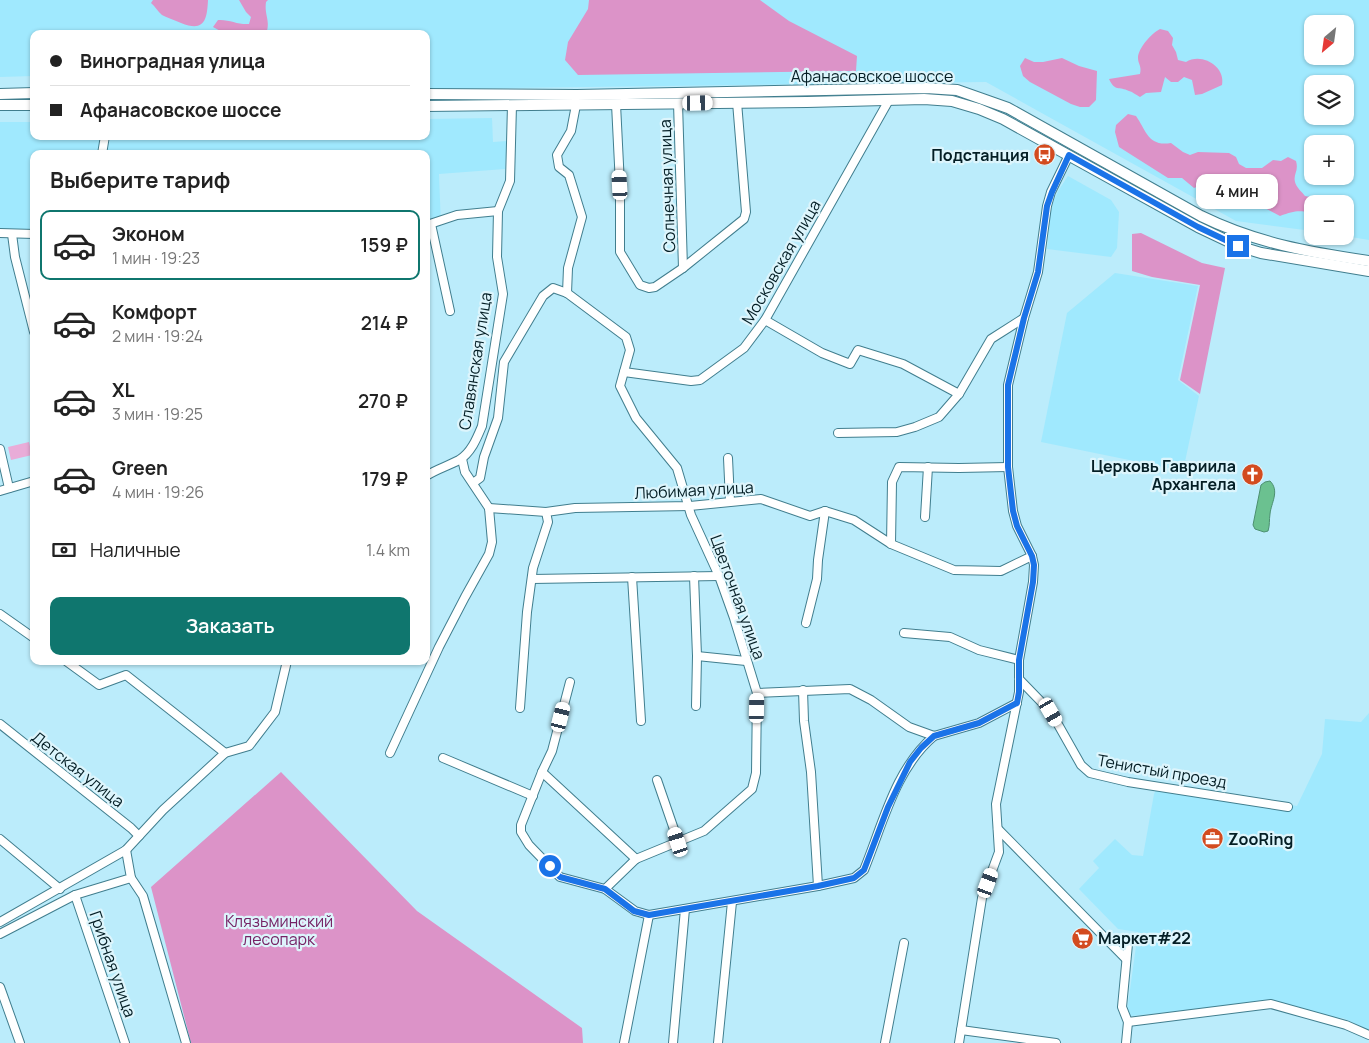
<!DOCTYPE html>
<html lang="ru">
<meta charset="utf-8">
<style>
body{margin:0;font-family:Manrope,sans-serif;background:#f2f2f2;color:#222;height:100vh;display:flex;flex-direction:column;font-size:19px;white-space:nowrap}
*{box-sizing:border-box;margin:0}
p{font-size:16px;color:#767676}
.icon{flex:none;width:28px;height:28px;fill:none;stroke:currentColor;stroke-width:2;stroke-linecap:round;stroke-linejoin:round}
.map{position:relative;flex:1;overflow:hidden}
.sheet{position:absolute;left:30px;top:150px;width:400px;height:515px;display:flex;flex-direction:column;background:#fff;border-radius:10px;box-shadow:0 1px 4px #0004}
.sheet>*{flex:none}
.guide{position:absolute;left:30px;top:30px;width:400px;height:110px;border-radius:10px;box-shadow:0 1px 4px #0004;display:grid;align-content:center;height:110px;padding:0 20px;background:#fff}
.needle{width:32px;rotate:209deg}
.fabs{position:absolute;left:1304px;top:15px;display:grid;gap:10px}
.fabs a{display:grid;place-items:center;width:50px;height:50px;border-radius:10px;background:#fff;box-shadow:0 1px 4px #0004;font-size:25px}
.end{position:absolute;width:22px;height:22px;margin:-11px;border:6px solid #1a73e8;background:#fff;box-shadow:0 0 0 2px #fff}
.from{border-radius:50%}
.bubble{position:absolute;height:35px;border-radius:10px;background:#fff;box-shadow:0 1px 4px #0004;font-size:16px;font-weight:600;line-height:35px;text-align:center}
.car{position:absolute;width:15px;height:30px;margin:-15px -8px;border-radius:6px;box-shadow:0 0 4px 1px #0007;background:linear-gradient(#fff 24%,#345 0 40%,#fff 0 76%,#345 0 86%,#fff 0)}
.guide b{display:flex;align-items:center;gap:18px;height:48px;font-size:19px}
.guide b+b{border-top:1px solid #e0e0e0}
.guide i{width:12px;height:12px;background:#222}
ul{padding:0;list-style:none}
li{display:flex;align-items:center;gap:15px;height:70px;margin:0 10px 8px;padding:0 10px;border:2px solid transparent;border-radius:10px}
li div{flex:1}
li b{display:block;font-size:19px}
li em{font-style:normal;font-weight:600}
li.selected{border-color:#0f766e}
li>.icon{width:45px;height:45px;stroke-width:1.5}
h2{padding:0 20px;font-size:22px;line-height:60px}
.pay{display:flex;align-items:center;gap:12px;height:55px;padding:0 20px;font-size:19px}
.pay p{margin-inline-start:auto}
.cta{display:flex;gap:10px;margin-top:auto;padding:10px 20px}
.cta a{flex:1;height:58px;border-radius:10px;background:#0f766e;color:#fff;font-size:20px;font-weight:600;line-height:58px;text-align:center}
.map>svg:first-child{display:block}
.built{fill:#a0e9fe;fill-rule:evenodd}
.green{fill:#e9acd8}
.forest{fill:#dc93c8}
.water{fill:#6bc190;stroke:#4c9070}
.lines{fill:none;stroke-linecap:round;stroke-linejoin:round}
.minor-casing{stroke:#417e8e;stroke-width:10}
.major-casing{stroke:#417e8e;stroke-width:12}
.minor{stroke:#fff;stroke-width:8}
.major{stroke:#fff;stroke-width:10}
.route{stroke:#1a73e8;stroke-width:6}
.labels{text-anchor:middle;stroke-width:4.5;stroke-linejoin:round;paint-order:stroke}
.street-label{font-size:16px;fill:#041e25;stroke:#ddf5fc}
.poi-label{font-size:16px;font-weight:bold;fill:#041e25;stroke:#ddf5fc;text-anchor:end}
.park-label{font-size:16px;fill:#762365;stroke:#ddf5fc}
</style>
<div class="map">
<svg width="1369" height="1043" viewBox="0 0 1369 1043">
<rect width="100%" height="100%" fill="#bbecfb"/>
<!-- built -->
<g class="built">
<path d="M0,0H1369V240L1345,236V204H1312V231L1236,221L986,82L426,89V34H34V76L0,77ZM1312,24H1345V56H1312ZM1312,84H1345V116H1312ZM1312,144H1345V176H1312Z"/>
<path d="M492,118L493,142L507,141L505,169L439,174L441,226L426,230V154H107L111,136H426V119Z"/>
<path d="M0,122H34V136H102L97,154H34V231H0Z"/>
<path d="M1068,176L1111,200L1119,212L1117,248L1111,257L1047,249L1051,208L1058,191Z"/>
<path d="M1115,273L1198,286L1178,380L1199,396L1183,471L1041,442L1067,313Z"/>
<path d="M1369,713V1030L1343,1018L1329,1017L1275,1001L1131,1016L1127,1011L1138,932L1118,929L1079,889L1099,868L1093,861L1115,839L1132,855L1143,856L1154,794L1159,783L1297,806L1322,754L1325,719L1361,722Z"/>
</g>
<!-- green -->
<path class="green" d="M29,442L32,455L11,460L8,447Z"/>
<!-- forest -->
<g class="forest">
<path d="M153,0H208C207,21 204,32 181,23C175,20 167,18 162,15C158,12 155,6 151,3Z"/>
<path d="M239,0H268L266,2C264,16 271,20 266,34H226L213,27L218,20C229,19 238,25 249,24L251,17L246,12Z"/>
<path d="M589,0H760L789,21L857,56L856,71L578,75L565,60L568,42L588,9Z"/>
<path d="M1160,29L1168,31L1173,38L1172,45L1176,52L1178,60L1186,62C1201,52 1226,66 1222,85L1202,94L1195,95L1192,80L1184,77L1178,82H1171L1165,77L1161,92L1146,93L1140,97C1136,95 1133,92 1129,91C1119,86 1115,92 1109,79L1140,74C1142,66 1138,64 1138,58C1138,48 1152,33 1160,29Z"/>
<path d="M1025,58L1034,62H1043L1062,58L1079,66L1097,71L1096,100L1089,107H1080L1071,104L1030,82L1023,76L1020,66Z"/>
<path d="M1128,114L1136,116C1146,130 1148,147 1171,143L1183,152L1190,155L1198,152L1229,153L1236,157L1239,164L1246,168H1262L1273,160L1281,161L1288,157L1296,161C1299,171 1293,174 1295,182C1296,187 1302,192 1305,196L1320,199L1321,204H1312V213C1298,210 1294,211 1280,216L1259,205L1243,201L1239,195L1224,193L1215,180L1194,188L1182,178H1168L1119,147L1115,132L1116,125Z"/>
<path d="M1141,233L1202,263L1225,268L1200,394L1180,380L1200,285L1152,277L1132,271V234Z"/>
<path d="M281,772L417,911L582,1028L583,1043H191L151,887Z"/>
</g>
<!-- water -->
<path class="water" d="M1270,481C1280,491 1271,503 1270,514C1269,520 1270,525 1268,531L1264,532L1255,529L1253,525L1261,485L1265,482Z"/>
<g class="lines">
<defs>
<g id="minor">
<path d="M678,103L683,268"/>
<path d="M616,104L620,185V252L640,285L649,288L655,287L683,268L744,219L746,212L737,102"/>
<path d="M102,154L105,136"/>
<path d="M431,224L450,311"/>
<path d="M427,225L457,215L498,211"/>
<path d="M0,233L34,234"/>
<path d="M12,234L15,257L34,332"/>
<path d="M567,293L568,268L582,217L569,175L559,167L557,155L571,131L576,105"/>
<path d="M765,320L822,353L850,364L858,350L903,364L959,394"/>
<path d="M624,372L691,381L700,380L744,348L765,320L889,100"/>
<path d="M838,433L897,432L915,427L939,417L959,394L991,339L1024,318"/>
<path d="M0,449L9,488"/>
<path d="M728,458L730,501"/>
<path d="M426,476C437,469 448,466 459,460C471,453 477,438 482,426L503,294L497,257L498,211L510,181L512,105"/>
<path d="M473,483L480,478L484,457L498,418L504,362L543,296L553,288L567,293L626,337L630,350L620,386L636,418L677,468L691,515L719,576L734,618L757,693L756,773L752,789L704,831L636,859L605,889"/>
<path d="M0,491L34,481"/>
<path d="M489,508L546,512L575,508L690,506L761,499L810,516L825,511L854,520L891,544L954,570L1001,571L1032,556"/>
<path d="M925,517L928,467"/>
<path d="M891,544L892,482L899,467L959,468L1008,467"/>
<path d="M694,576L697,656L696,706"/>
<path d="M632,577L641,721"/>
<path d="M532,579L719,576"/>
<path d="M0,614L34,638"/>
<path d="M806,623L817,579L818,560L825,511"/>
<path d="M904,633L950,637L979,650L1019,660"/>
<path d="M697,656L746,661"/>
<path d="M66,661L99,685L126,675L225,753"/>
<path d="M1019,679L1051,712L1081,765L1090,773L1128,782L1288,807"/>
<path d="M570,682L552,751L542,772L521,825V832L529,845L560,877L605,889L635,911L649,915L818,886L854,878L864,870C883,824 895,769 934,736"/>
<path d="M803,690L804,721L811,772L818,886"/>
<path d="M757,693L850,689L871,700L909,727L934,736L979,723L1017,703"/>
<path d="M520,708L527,612L533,568L548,522L546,512"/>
<path d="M0,724L131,828L139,836"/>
<path d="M390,753L439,647L465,597L489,554L492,542L489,508L465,472L462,459"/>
<path d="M443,758L533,796"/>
<path d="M542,772L636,859"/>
<path d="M657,780L678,841"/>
<path d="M998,829L1126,959"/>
<path d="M0,839L60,889"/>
<path d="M131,878L143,896L186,1043"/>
<path d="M75,895L125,1043"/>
<path d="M0,922L126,850L163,810L225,753L249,746L275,712L287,661"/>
<path d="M0,934L75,895L131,878L126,850"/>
<path d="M1128,944L1122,1007L1128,1022"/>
<path d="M0,987L20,1043"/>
<path d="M1128,1022L1271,1004L1346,1025L1369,1035"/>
<path d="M961,1030L1056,1043"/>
<path d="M624,1043L649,915"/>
<path d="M673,1043L685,909"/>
<path d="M718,1043L732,902"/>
<path d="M885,1043L904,943"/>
<path d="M959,1043L982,898L999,852L996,804L1019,692V660L1033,582L1034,565L1032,556L1017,526L1013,511L1008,467V385L1024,318L1038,272L1047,206L1051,192L1069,155"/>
<path d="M1126,1043L1128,1022"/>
</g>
<g id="major">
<path d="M0,94L34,93"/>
<path d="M426,94L577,95L926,88L957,90L1008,108L1201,216C1256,243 1308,252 1369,261"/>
<path d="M0,105H34"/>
<path d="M426,106L807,102L924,99L952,101L979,109L1003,119L1198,227L1238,246L1261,253L1369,271"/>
</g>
</defs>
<!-- minor casing -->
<use href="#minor" class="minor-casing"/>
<!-- major casing -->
<use href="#major" class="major-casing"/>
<!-- minor -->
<use href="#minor" class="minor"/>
<!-- major -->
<use href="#major" class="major"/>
</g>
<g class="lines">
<!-- route -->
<path class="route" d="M550,866L560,877L605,889L634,911L649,915L818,886L854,878L864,870L888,807L910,762L921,748L934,736L979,723L1017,703L1019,692V660L1033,582L1034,565L1032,556L1017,526L1013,511L1008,467V385L1024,318L1038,272L1047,206L1052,192L1069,155L1198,227L1238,246"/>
</g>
<!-- icons -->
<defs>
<symbol id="bus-disc" viewBox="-11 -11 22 22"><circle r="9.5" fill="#d34b1f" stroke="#ddf5fc"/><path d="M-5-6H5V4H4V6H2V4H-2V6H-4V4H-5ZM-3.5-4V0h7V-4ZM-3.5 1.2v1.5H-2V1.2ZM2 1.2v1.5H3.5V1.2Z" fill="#fff"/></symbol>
<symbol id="church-disc" viewBox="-11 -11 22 22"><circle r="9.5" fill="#d34b1f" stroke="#ddf5fc"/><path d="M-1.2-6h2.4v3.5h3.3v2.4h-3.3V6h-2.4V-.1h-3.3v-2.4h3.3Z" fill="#fff"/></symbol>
<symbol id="office-disc" viewBox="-11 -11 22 22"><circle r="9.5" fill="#d34b1f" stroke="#ddf5fc"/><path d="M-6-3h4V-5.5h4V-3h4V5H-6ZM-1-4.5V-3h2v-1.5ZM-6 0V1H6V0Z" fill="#fff"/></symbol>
<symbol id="supermarket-disc" viewBox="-11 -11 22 22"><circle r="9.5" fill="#d34b1f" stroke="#ddf5fc"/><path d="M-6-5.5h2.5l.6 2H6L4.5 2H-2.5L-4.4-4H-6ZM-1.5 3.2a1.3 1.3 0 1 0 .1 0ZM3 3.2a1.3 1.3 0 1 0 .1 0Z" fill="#fff"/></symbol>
</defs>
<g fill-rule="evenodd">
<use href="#bus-disc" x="1032" y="142" width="25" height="25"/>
<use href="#church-disc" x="1240" y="462" width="25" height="25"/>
<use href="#office-disc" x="1200" y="826" width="25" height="25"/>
<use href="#supermarket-disc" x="1070" y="926" width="25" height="25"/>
</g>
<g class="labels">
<!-- street labels -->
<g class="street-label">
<text x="872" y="82">Афанасовское шоссе</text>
<text transform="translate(667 186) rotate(-92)" y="6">Солнечная улица</text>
<text transform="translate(781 262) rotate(-60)" y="6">Московская улица</text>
<text transform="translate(475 361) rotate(-81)" y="6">Славянская улица</text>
<text transform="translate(694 490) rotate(-3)" y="6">Любимая улица</text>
<text transform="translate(738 597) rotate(70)" y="6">Цветочная улица</text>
<text transform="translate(78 769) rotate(38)" y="6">Детская улица</text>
<text transform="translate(1162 771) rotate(10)" y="6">Тенистый проезд</text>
<text transform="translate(113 964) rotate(71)" y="6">Грибная улица</text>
</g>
<!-- poi labels -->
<g class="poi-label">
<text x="1029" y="161">Подстанция</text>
<text x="1236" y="472">Церковь Гавриила<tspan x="1236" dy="18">Архангела</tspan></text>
<text x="1228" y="845" text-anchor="start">ZooRing</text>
<text x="1098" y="944" text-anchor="start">Маркет#22</text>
</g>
<!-- park labels -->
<g class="park-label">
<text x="279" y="927">Клязьминский<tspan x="279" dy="18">лесопарк</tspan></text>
</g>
</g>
</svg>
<div class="fabs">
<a><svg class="needle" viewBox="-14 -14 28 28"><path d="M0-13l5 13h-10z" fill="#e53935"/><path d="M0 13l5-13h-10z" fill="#767676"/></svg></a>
<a><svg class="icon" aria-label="layers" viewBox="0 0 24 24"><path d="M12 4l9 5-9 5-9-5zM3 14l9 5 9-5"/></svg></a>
<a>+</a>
<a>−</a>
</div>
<i class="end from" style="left:550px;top:866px"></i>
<i class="end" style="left:1238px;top:246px"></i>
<div class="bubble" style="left:1196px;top:174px;width:82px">4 мин</div>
<i class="car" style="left:698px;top:103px;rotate:89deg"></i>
<i class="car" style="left:620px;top:185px;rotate:357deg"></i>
<i class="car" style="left:757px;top:708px;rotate:1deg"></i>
<i class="car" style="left:1051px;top:712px;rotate:150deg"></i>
<i class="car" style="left:561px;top:717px;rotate:14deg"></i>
<i class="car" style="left:678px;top:842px;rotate:342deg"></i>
<i class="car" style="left:988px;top:883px;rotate:20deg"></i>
<div class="guide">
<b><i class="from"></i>Виноградная улица</b>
<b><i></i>Афанасовское шоссе</b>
</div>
<section class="sheet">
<h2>Выберите тариф</h2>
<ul>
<li class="selected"><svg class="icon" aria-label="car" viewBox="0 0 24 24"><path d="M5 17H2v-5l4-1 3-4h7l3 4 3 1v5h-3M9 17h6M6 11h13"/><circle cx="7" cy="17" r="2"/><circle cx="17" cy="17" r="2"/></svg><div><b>Эконом</b><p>1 мин · 19:23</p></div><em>159 ₽</em></li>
<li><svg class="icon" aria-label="car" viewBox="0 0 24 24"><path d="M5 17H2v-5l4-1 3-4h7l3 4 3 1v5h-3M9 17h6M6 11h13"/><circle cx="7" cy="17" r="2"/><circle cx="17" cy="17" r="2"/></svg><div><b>Комфорт</b><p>2 мин · 19:24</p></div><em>214 ₽</em></li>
<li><svg class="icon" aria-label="car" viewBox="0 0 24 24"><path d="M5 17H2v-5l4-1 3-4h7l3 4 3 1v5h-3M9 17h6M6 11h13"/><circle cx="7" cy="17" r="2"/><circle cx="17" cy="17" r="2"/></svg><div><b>XL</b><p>3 мин · 19:25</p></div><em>270 ₽</em></li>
<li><svg class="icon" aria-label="car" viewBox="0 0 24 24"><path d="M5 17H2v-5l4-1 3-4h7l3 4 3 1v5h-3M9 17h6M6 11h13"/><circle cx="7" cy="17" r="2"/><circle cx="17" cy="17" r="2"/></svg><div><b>Green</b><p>4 мин · 19:26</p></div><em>179 ₽</em></li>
</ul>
<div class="pay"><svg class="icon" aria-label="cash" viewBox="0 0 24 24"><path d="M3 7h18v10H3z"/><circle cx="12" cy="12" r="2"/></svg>Наличные<p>1.4 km</p></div>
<div class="cta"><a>Заказать</a></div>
</section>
</div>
